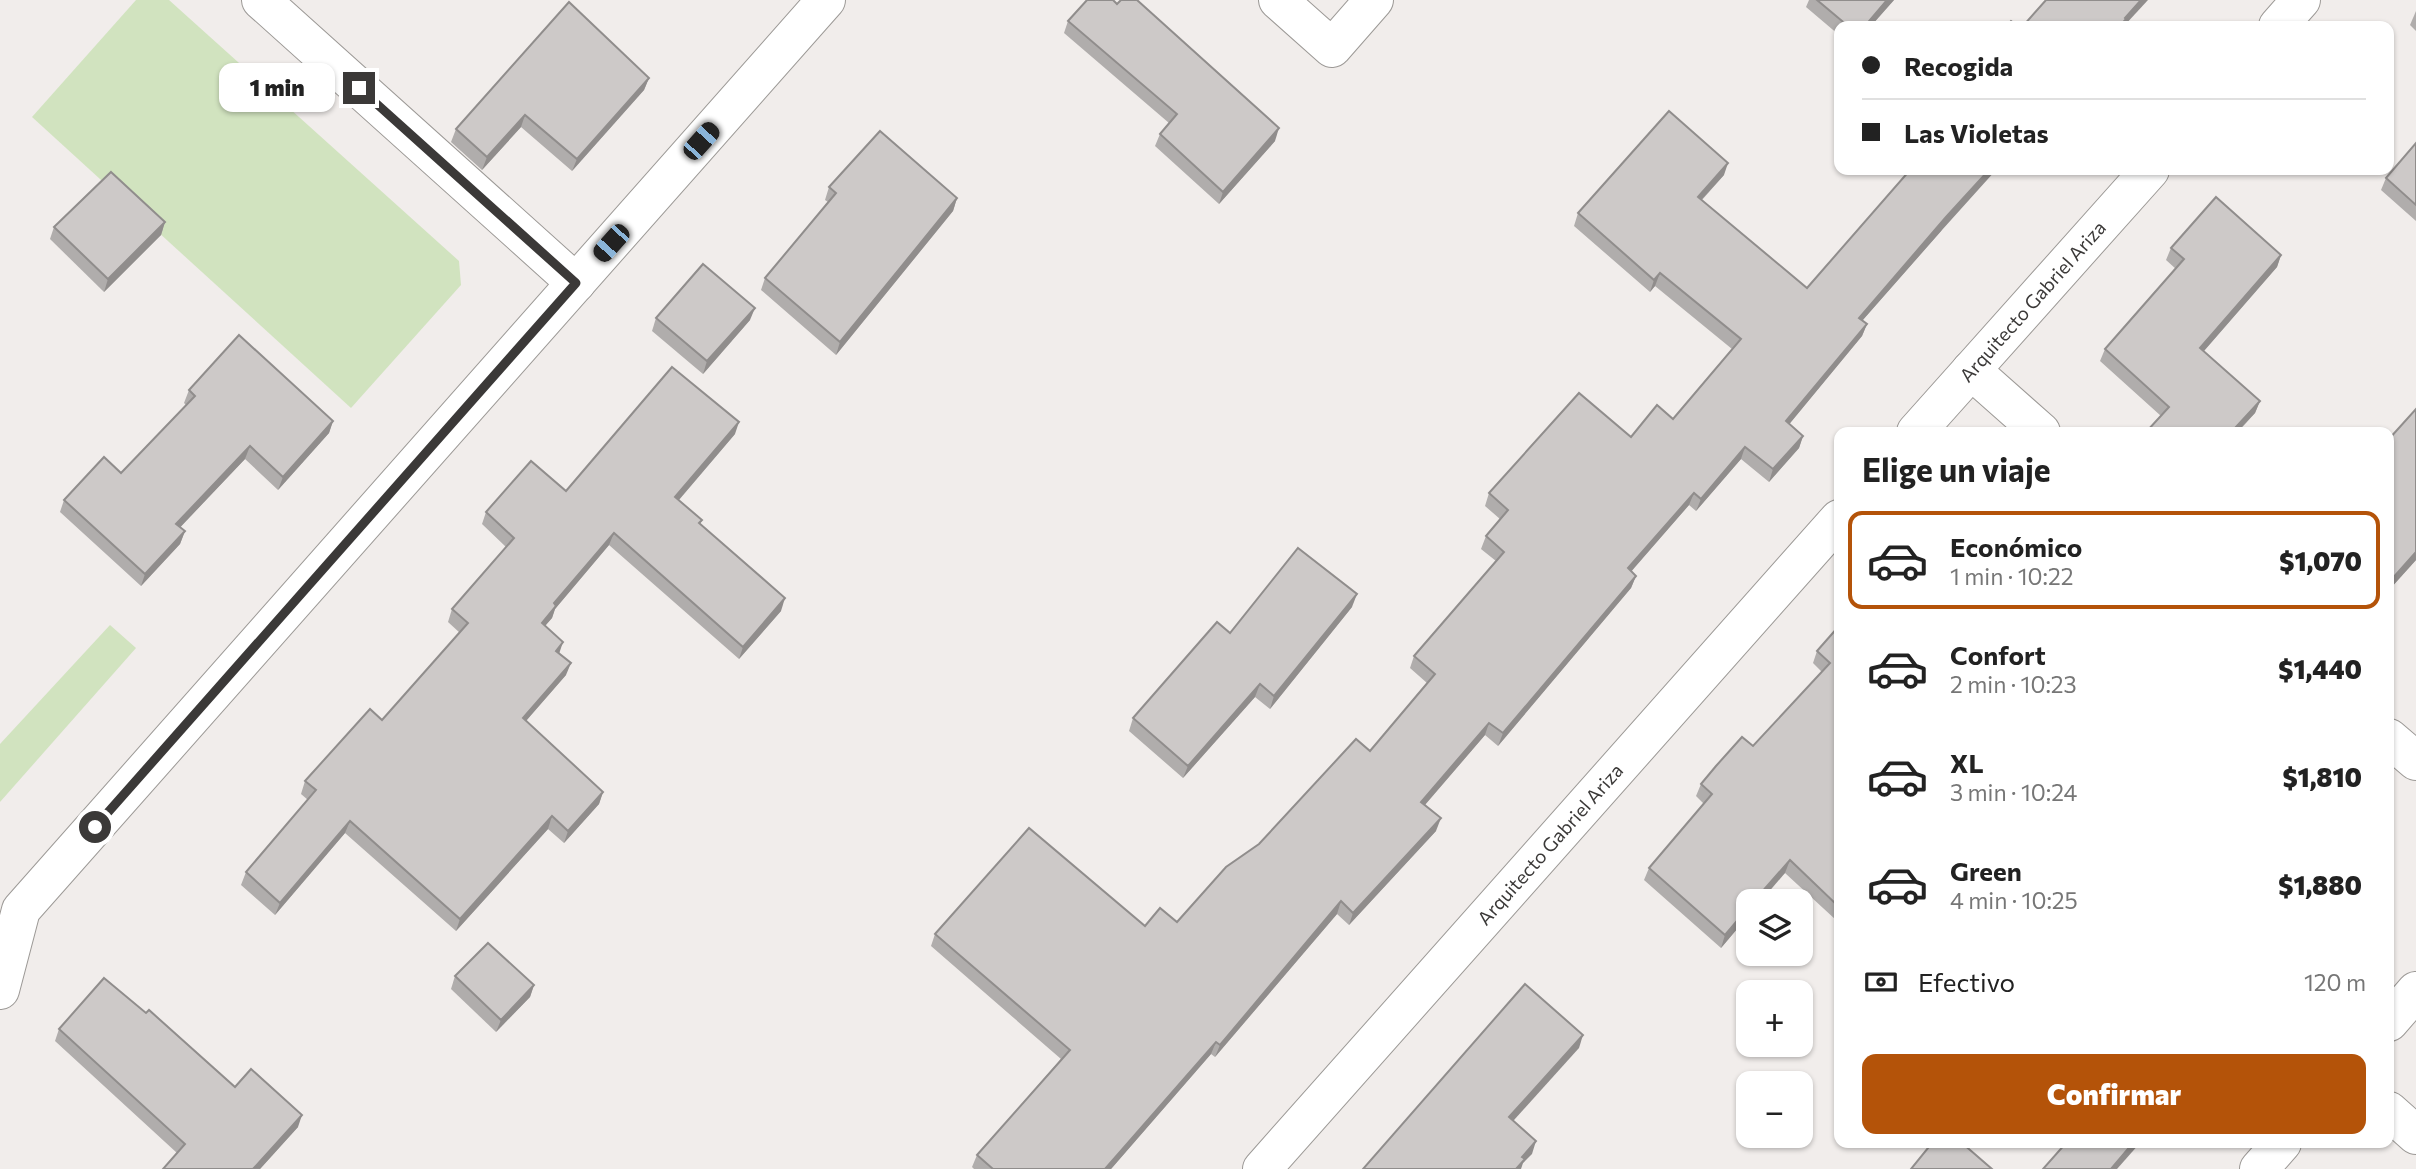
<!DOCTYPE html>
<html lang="es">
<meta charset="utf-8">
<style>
body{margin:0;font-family:Commissioner,sans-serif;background:#f6f6f6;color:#222;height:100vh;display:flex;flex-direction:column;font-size:26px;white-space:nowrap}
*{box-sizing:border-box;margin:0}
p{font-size:23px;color:#767676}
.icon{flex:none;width:38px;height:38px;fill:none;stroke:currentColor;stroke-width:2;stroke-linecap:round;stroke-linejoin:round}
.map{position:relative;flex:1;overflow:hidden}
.side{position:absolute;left:1834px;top:427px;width:560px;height:721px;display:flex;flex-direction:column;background:#fff;border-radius:14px;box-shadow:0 2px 5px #0004}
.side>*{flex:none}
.guide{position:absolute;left:1834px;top:21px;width:560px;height:154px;border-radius:14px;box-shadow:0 2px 5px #0004;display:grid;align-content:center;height:154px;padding:0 28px;background:#fff}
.fabs{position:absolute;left:1736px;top:889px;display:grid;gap:14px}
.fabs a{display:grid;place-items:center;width:77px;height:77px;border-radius:14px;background:#fff;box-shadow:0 2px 5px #0004;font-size:35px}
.end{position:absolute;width:32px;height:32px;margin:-16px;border:9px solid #3b3938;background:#fff;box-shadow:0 0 0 4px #fff}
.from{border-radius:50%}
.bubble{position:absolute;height:49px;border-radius:14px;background:#fff;box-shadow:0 2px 5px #0004;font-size:23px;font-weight:800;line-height:49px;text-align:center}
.car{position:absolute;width:21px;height:42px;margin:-21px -10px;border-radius:9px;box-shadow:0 0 5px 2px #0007;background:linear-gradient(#222 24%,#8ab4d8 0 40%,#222 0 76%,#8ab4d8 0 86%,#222 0)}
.guide b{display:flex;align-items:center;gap:24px;height:66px;font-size:26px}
.guide b+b{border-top:2px solid #e0e0e0}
.guide i{width:18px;height:18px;background:#222}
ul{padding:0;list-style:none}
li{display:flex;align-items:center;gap:21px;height:98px;margin:0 14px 10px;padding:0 14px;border:4px solid transparent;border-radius:14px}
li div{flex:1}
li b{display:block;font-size:26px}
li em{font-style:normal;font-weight:800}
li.active{border-color:#b45309}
li>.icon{width:63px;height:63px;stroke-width:1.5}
h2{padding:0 28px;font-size:32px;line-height:84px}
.pay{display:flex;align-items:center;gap:18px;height:77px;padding:0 28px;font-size:26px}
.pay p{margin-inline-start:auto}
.action{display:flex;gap:14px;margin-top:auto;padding:14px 28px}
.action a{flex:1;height:80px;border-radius:14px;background:#b45309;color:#fff;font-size:28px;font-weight:800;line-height:80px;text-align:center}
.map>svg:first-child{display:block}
.green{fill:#d1e3bf}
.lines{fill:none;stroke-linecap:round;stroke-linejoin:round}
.minor-casing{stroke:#9c9996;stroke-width:40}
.tertiary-casing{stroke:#9c9996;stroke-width:40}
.minor{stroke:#fff;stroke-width:38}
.tertiary{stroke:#fff;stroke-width:38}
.wall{fill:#b0adac}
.shaded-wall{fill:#908d8c}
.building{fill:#cdc9c8;stroke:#908d8c;stroke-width:2}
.route{stroke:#3b3938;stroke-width:9}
.labels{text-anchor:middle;stroke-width:7;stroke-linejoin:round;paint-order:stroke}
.street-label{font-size:19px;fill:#3b3938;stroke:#fefbf8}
</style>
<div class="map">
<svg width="2416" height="1169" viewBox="0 0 2416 1169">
<rect width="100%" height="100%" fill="#f1edeb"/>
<!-- green -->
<g class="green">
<path d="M136,0H169L459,261L461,285L351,408L32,117Z"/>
<path d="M110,625L136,648L0,802V744Z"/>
</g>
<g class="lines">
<defs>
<g id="minor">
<path d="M261,0L576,283"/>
<path d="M1278,0L1332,48L1374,0"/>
<path d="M2278,26L2301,0"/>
<path d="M1971,370L2041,432"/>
<path id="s1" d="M1916,432L2150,170"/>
<path d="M2389,738L2416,761"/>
<path d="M0,990L21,910L826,0"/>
<path d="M2389,1111L2416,1135"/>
<path id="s2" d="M1262,1169L1839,519"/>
</g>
<g id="tertiary">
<path d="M2389,1022L2416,991"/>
<path d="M2259,1169L2282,1143"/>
</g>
</defs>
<!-- minor casing -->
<use href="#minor" class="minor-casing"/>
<!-- tertiary casing -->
<use href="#tertiary" class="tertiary-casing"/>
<!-- minor -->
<use href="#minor" class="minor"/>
<!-- tertiary -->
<use href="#tertiary" class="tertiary"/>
</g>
<!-- wall -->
<g class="wall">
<path d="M1809,0H1894L1871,26H1839V35L1806,7Z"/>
<path d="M2416,11V31L2410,25Z"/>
<path d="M1068,21L1275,141L1219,204L1155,146L1160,134L1169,123L1064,33Z"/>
<path d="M649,78L644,90L572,171L521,127L482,170L451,142L456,129Z"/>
<path d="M2416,143V221L2381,190L2386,178Z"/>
<path d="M1724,175L1702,200L1807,288L1942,230L1862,321L1867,324L1862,336L1789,424L1803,436L1799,448L1769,482L1741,459L1696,511L1689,505L1631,571L1636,576L1631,588L1498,746L1485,735L1425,805L1436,831L1349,925L1337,914L1215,1057L1211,1054L1111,1169H974L972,1167L977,1155L1061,1059L931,946L935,934L1145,926L1177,922L1259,844L1370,751L1427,683L1410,668L1414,656L1496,561L1481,549L1486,536L1500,519L1485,506L1489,493L1631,437L1673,419L1732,349L1655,286L1650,292L1574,226L1578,213Z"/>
<path d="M829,187L957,198L953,211L836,355L761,290L765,278L828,202L825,200Z"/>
<path d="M165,222L161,235L104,292L50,239L54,227Z"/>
<path d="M2171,248L2281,255L2277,267L2204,351L2260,401L2255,413L2238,432H2147L2161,416L2100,361L2105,349L2176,269L2166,260Z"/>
<path d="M656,318L750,320L703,374L652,331Z"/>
<path d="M189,390L333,421L329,433L278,490L245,459L180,527L185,531L180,544L141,586L60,512L64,500L121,473L186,405L184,403Z"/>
<path d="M735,434L679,500L702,520L700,524L781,611L739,659L609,545L555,609L552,618L545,626L559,654L566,675L526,721L603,792L599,804L564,843L548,829L456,931L345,833L275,915L241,885L246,872L308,800L301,794L305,781L382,720L460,633L448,622L452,609L506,547L482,524L486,512L566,491Z"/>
<path d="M2389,439L2416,560L2389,590Z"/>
<path d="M1352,607L1270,709L1255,697L1183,778L1129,731L1133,718L1230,633Z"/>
<path d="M1839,626V916L1836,920L1785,873L1748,901V916L1721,948L1644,880L1649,868L1704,804L1696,796L1701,784L1753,746L1822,672L1813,663L1817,651Z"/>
<path d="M455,976L534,985L530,997L496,1032L451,989Z"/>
<path d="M59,1029L235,1087L298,1127L260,1169H163L177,1153L55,1041Z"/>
</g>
<!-- shaded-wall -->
<g class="shaded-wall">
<path d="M1887,0H1894L1871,26H1865Z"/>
<path d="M2141,0H2148L2124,26H2120L2125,18Z"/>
<path d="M649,78L644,90L572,171L577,159Z"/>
<path d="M525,115L521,127L482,170L487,157Z"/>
<path d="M1279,128L1275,141L1219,204L1223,192Z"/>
<path d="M1728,163L1724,175L1693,209L1698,197Z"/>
<path d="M1989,170H1996L1942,230L1854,330L1859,318L1946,217Z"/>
<path d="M957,198L953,211L836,355L840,342Z"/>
<path d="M165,222L161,235L104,292L108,279Z"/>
<path d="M2281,255L2277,267L2196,360L2200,348Z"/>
<path d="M1660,273L1655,286L1650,292L1654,280Z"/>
<path d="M755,308L750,320L703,374L707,361Z"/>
<path d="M1867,324L1862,336L1782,433L1786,421Z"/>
<path d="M2260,401L2255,413L2237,432L2234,429Z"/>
<path d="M333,421L329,433L278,490L283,477Z"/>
<path d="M739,422L735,434L671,509L675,497Z"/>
<path d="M1803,436L1799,448L1769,482L1773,469Z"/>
<path d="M250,446L245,459L172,536L176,524Z"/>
<path d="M1745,447L1741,459L1696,511L1701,499Z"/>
<path d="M1694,493L1689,505L1623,581L1628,568Z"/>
<path d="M185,531L180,544L141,586L145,574Z"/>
<path d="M614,533L609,545L555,609L552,618L537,635L542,623L554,603Z"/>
<path d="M2416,552V560L2389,590L2392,579Z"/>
<path d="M1636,576L1631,588L1498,746L1503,733Z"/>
<path d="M1357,594L1352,607L1270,709L1274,696Z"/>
<path d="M785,598L781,611L739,659L743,647Z"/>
<path d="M563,642L559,654L556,651Z"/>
<path d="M571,663L566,675L518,730L523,718Z"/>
<path d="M1260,684L1255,697L1183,778L1188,766Z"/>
<path d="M1489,723L1485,735L1417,814L1421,802Z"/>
<path d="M603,792L599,804L564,843L568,831Z"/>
<path d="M552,816L548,829L456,931L460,919Z"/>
<path d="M1441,818L1436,831L1349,925L1353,913Z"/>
<path d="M350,821L345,833L275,915L280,903Z"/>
<path d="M1790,860L1785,873L1761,901H1754Z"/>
<path d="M1341,901L1337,914L1215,1057L1220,1045Z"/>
<path d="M1748,908V916L1721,948L1725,935Z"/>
<path d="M534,985L530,997L496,1032L501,1020Z"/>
<path d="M1583,1035L1579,1048L1505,1130L1509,1117Z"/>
<path d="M1216,1042L1211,1054L1111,1169H1105Z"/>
<path d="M302,1115L298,1127L260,1169H253Z"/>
<path d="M1536,1141L1532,1154L1523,1163L1521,1169H1516L1522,1157Z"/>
<path d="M2133,1143H2140L2117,1169H2111Z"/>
</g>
<!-- building -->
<g class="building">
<path d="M1087,0H1113L1117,4L1121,0H1137L1279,128L1223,192L1160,134L1177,114L1068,21Z"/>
<path d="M1817,0H1887L1865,26H1848Z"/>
<path d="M2046,0H2141L2125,18L2126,19L2120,26H2023Z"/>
<path d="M569,2L649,78L577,159L525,115L487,157L456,129Z"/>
<path d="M2011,21L2018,26H2006Z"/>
<path d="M1669,111L1728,163L1698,197L1807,288L1910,170H1989L1946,217L1859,318L1867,324L1786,421L1803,436L1773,469L1745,447L1701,499L1694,493L1628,568L1636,576L1503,733L1489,723L1421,802L1441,818L1353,913L1341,901L1220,1045L1216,1042L1105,1169H993L977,1155L1070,1050L935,934L1029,828L1145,926L1160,908L1177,922L1226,867L1259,844L1356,739L1370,751L1435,674L1414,656L1504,552L1486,536L1508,510L1489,493L1579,393L1631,437L1657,405L1673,419L1741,339L1660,273L1654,280L1578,213Z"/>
<path d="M880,131L957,198L840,342L765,278L836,193L829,187Z"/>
<path d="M2416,143V205L2386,178Z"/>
<path d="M111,172L165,222L108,279L54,227Z"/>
<path d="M2216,197L2281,255L2200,348L2260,401L2234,429L2238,432H2148L2147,431L2169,407L2105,349L2184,259L2171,248Z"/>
<path d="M703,264L755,308L707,361L656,318Z"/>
<path d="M239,335L333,421L283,477L250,446L176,524L185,531L145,574L64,500L104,457L121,473L195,396L189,390Z"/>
<path d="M672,367L739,422L675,497L702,520L699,523L785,598L743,647L614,533L554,603L556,606L542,623L563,642L556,651L571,663L523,718L603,792L568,831L552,816L460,919L350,821L280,903L246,872L316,790L305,781L370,709L382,720L468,623L452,609L514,538L486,512L531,461L566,491Z"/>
<path d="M2416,409V552L2392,579L2389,576V439Z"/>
<path d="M1298,548L1357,594L1274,696L1260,684L1188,766L1133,718L1217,622L1230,633Z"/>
<path d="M1839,626V907L1790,860L1754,901H1748V908L1725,935L1649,868L1712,794L1701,784L1716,766L1742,737L1753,746L1830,663L1817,651Z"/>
<path d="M488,943L534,985L501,1020L455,976Z"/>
<path d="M104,978L146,1013L149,1010L235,1087L251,1069L302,1115L253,1169H163L185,1144L59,1029Z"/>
<path d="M1525,984L1583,1035L1509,1117L1536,1141L1522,1157L1525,1159L1516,1169H1363Z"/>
<path d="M1932,1143H1962L1992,1169H1911Z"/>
<path d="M2066,1143H2133L2111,1169H2043Z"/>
</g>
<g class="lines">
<!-- route -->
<path class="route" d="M95,827L576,283L359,88"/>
</g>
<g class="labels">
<!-- street labels -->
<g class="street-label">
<text dy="7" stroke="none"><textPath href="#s1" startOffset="175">Arquitecto Gabriel Ariza</textPath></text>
<text dy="7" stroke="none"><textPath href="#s2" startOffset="434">Arquitecto Gabriel Ariza</textPath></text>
</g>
</g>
</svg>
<div class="fabs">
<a><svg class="icon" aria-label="layers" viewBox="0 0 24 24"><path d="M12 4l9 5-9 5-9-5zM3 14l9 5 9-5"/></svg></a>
<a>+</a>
<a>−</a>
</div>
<i class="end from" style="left:95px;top:827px"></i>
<i class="end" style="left:359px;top:88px"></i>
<div class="bubble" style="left:219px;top:63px;width:116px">1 min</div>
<i class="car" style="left:701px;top:141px;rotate:42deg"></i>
<i class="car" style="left:611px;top:243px;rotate:222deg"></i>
<div class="guide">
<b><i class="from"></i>Recogida</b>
<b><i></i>Las Violetas</b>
</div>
<section class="side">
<h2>Elige un viaje</h2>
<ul>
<li class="active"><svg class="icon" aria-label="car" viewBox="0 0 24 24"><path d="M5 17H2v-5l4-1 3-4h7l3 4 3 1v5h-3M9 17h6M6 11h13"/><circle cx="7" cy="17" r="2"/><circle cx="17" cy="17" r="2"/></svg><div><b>Económico</b><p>1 min · 10:22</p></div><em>$1,070</em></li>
<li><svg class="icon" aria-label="car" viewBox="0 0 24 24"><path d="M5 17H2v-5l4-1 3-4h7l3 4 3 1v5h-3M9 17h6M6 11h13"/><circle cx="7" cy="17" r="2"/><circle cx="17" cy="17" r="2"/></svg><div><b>Confort</b><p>2 min · 10:23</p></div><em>$1,440</em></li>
<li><svg class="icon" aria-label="car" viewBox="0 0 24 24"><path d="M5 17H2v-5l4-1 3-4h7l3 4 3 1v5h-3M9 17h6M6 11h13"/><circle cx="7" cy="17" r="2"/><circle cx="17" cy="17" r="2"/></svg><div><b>XL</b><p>3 min · 10:24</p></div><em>$1,810</em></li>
<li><svg class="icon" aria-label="car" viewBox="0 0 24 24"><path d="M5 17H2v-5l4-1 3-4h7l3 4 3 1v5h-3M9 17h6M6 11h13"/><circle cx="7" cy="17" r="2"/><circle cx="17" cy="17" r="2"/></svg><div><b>Green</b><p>4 min · 10:25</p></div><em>$1,880</em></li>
</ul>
<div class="pay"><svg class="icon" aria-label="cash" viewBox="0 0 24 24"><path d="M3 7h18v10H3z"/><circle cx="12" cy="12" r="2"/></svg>Efectivo<p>120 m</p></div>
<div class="action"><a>Confirmar</a></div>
</section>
</div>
